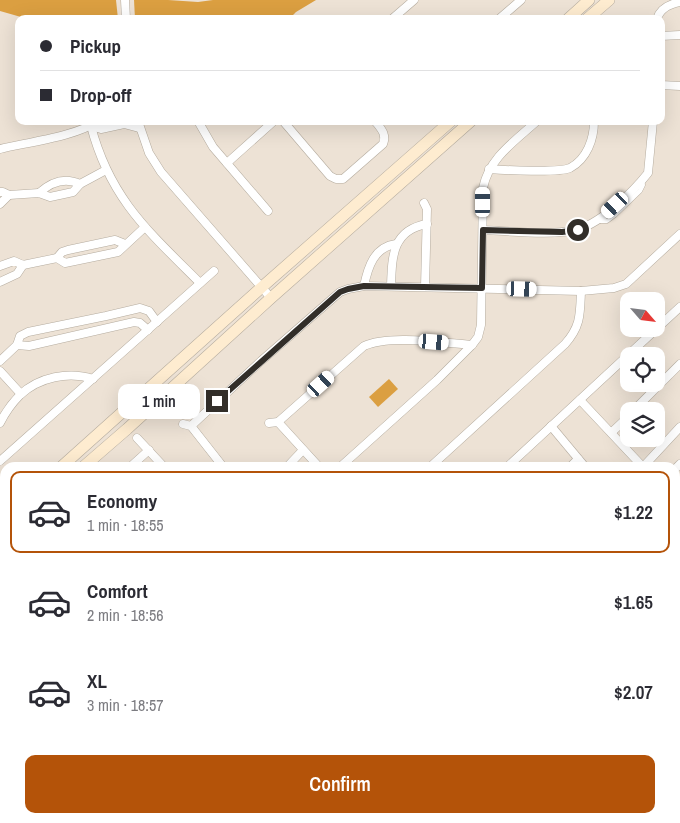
<!DOCTYPE html>
<meta charset="utf-8">
<style>
body{margin:0;font-family:"Archivo Narrow",sans-serif;background:#f2f2f3;color:#2b2b33;height:100vh;display:flex;flex-direction:column;font-size:19px;white-space:nowrap}
*{box-sizing:border-box;margin:0}
p{font-size:16px;color:#7c7c81}
.icon{flex:none;width:28px;height:28px;fill:none;stroke:currentColor;stroke-width:2;stroke-linecap:round;stroke-linejoin:round}
.map{position:relative;flex:1;overflow:hidden}
.panel{position:absolute;left:0px;top:462px;width:680px;height:361px;display:flex;flex-direction:column;background:#fff;border-radius:15px 15px 0 0;box-shadow:0 5px 20px #0002}
.panel>*{flex:none}
.hud{position:absolute;left:15px;top:15px;width:650px;height:110px;border-radius:10px;box-shadow:0 5px 20px #0002;display:grid;align-content:center;height:110px;padding:0 25px;background:#fff}
.needle{width:32px;rotate:118deg}
.fabs{position:absolute;left:620px;top:292px;display:grid;gap:10px}
.fabs a{display:grid;place-items:center;width:45px;height:45px;border-radius:10px;background:#fff;box-shadow:0 5px 20px #0002;font-size:25px}
.end{position:absolute;width:22px;height:22px;margin:-11px;border:6px solid #322e29;background:#fff;box-shadow:0 0 0 2px #fff}
.from{border-radius:50%}
.bubble{position:absolute;height:35px;border-radius:10px;background:#fff;box-shadow:0 5px 20px #0002;font-size:16px;font-weight:600;line-height:35px;text-align:center}
.car{position:absolute;width:15px;height:30px;margin:-15px -8px;border-radius:6px;box-shadow:0 0 4px 1px #0007;background:linear-gradient(#fff 24%,#345 0 40%,#fff 0 76%,#345 0 86%,#fff 0)}
.hud b{display:flex;align-items:center;gap:18px;height:48px;font-size:19px}
.hud b+b{border-top:1px solid #e1e1e2}
.hud i{width:12px;height:12px;background:#2b2b33}
ul{padding:9px 0 0;list-style:none}
li{display:flex;align-items:center;gap:15px;height:82px;margin:0 10px 8px;padding:0 15px;border:2px solid transparent;border-radius:10px}
li div{flex:1}
li b{display:block;font-size:19px}
li em{font-style:normal;font-weight:600}
li.current{border-color:#b45309}
li>.icon{width:45px;height:45px;stroke-width:1.5}
.action{display:flex;gap:10px;margin-top:auto;padding:10px 25px}
.action a{flex:1;height:58px;border-radius:10px;background:#b45309;color:#fff;font-size:20px;font-weight:600;line-height:58px;text-align:center}
.map>svg:first-child{display:block}
.water{fill:#db9f41}
.pier{fill:#ede2d5}
.lines{fill:none;stroke-linecap:round;stroke-linejoin:round}
.lane-casing{stroke:#b5ac9f;stroke-width:5}
.street-casing{stroke:#b5ac9f;stroke-width:9}
.secondary-casing{stroke:#b5ac9f;stroke-width:12}
.lane{stroke:#fff;stroke-width:4}
.street{stroke:#fff;stroke-width:8}
.secondary{stroke:#feecd0;stroke-width:11}
.route{stroke:#322e29;stroke-width:6}
</style>
<div class="map">
<svg width="680" height="823" viewBox="0 0 680 823">
<rect width="100%" height="100%" fill="#ede2d5"/>
<!-- water -->
<g class="water">
<path d="M0,0H168L198,2L213,0H316L296,12L289,19H28L0,11Z"/>
<path d="M389,379L398,389L378,407L369,397Z"/>
</g>
<!-- pier -->
<path class="pier" d="M116,0H134L135,19H118Z"/>
<g class="lines">
<defs>
<path id="lane" d="M598,221H607L615,215L640,191L643,185L642,180"/>
<g id="street">
<path d="M125,0L126,19"/>
<path d="M392,19L414,0"/>
<path d="M499,19L521,0"/>
<path d="M657,19C660,8 670,4 680,2"/>
<path d="M661,36L680,35"/>
<path d="M661,85L680,86"/>
<path d="M138,121L149,153L161,172L271,298"/>
<path d="M198,121L213,147L268,211"/>
<path d="M283,121L330,176L336,179H343L383,144C387,134 381,129 375,121"/>
<path d="M91,126C110,199 149,232 200,283"/>
<path d="M91,126L101,129L124,124L139,128"/>
<path d="M0,149C24,143 79,136 97,121"/>
<path d="M227,163L274,121"/>
<path d="M489,169C504,170 559,173 570,168C587,159 594,139 594,121"/>
<path d="M0,192H3L9,195L39,193L50,197L64,194L73,192L80,184L106,170"/>
<path d="M39,193C51,182 65,177 80,184"/>
<path d="M424,203L427,209L425,287"/>
<path d="M0,204L9,195"/>
<path d="M483,230C507,231 559,236 579,229C602,222 633,192 648,173L653,121"/>
<path d="M57,258L62,252L68,250L115,240L125,244"/>
<path d="M0,266L14,261L23,265L57,258L65,263L118,252L145,227"/>
<path d="M0,282L17,274L23,265"/>
<path d="M364,286C368,267 374,247 396,244"/>
<path d="M391,286C392,257 392,230 427,224"/>
<path d="M17,345L29,346L134,322L140,323L148,330"/>
<path d="M0,361L17,345L20,336L28,332L106,316L140,308L149,311L157,322"/>
<path d="M0,371L21,394"/>
<path d="M580,400L643,467L680,427"/>
<path d="M633,411L680,364"/>
<path d="M278,422L320,468"/>
<path d="M0,423C5,413 12,403 20,395C39,377 69,371 93,379"/>
<path d="M269,423L278,422L364,346C389,334 444,343 472,345"/>
<path d="M183,424L191,426L224,468"/>
<path d="M191,426L261,361L340,292L348,289L364,286L581,291L614,288L626,284L680,234"/>
<path d="M551,426L586,468"/>
<path d="M612,432L629,416"/>
<path d="M137,438L165,468"/>
<path d="M0,461L214,271"/>
<path d="M129,468L149,450"/>
<path d="M286,468L303,450"/>
<path d="M339,468L437,380L472,345L478,337L481,325L483,188C489,158 515,141 537,121"/>
<path d="M429,468L565,344C581,326 580,314 581,291"/>
<path d="M506,468L680,307"/>
<path d="M569,468L578,459"/>
<path d="M675,469L680,464"/>
<path d="M0,580L5,576"/>
<path d="M0,630L5,626"/>
<path d="M0,636L5,642"/>
<path d="M0,692L5,698"/>
<path d="M0,751L5,757"/>
<path d="M0,810L5,817"/>
<path d="M56,819L60,823"/>
<path d="M116,819L120,823"/>
<path d="M32,823L37,819"/>
<path d="M92,823L96,819"/>
<path d="M202,823L206,819"/>
<path d="M261,823L265,819"/>
<path d="M310,823L314,819"/>
<path d="M344,823L348,819"/>
</g>
<g id="secondary">
<path d="M568,19L589,0"/>
<path d="M587,19L609,0"/>
<path d="M60,468L262,287L451,121"/>
<path d="M82,468L127,429L271,298L471,121"/>
<path d="M0,520L5,515"/>
<path d="M0,538L5,534"/>
</g>
</defs>
<!-- lane casing -->
<use href="#lane" class="lane-casing"/>
<!-- street casing -->
<use href="#street" class="street-casing"/>
<!-- secondary casing -->
<use href="#secondary" class="secondary-casing"/>
<!-- lane -->
<use href="#lane" class="lane"/>
<!-- street -->
<use href="#street" class="street"/>
<!-- secondary -->
<use href="#secondary" class="secondary"/>
</g>
<g class="lines">
<!-- route -->
<path class="route" d="M217,401L340,292L348,289L364,286L482,288L483,230L562,232L578,230"/>
</g>
</svg>
<div class="fabs">
<a><svg class="needle" viewBox="-14 -14 28 28"><path d="M0-13l5 13h-10z" fill="#e53935"/><path d="M0 13l5-13h-10z" fill="#7c7c81"/></svg></a>
<a><svg class="icon" aria-label="locate" viewBox="0 0 24 24"><circle cx="12" cy="12" r="6"/><path d="M12 2v4M12 18v4M2 12h4M18 12h4"/></svg></a>
<a><svg class="icon" aria-label="layers" viewBox="0 0 24 24"><path d="M12 4l9 5-9 5-9-5zM3 14l9 5 9-5"/></svg></a>
</div>
<i class="end from" style="left:578px;top:230px"></i>
<i class="end" style="left:217px;top:401px"></i>
<div class="bubble" style="left:118px;top:384px;width:82px">1 min</div>
<i class="car" style="left:483px;top:202px;rotate:0deg"></i>
<i class="car" style="left:615px;top:205px;rotate:227deg"></i>
<i class="car" style="left:522px;top:289px;rotate:92deg"></i>
<i class="car" style="left:434px;top:342px;rotate:95deg"></i>
<i class="car" style="left:321px;top:384px;rotate:48deg"></i>
<div class="hud">
<b><i class="from"></i>Pickup</b>
<b><i></i>Drop-off</b>
</div>
<section class="panel">
<ul>
<li class="current"><svg class="icon" aria-label="car" viewBox="0 0 24 24"><path d="M5 17H2v-5l4-1 3-4h7l3 4 3 1v5h-3M9 17h6M6 11h13"/><circle cx="7" cy="17" r="2"/><circle cx="17" cy="17" r="2"/></svg><div><b>Economy</b><p>1 min · 18:55</p></div><em>$1.22</em></li>
<li><svg class="icon" aria-label="car" viewBox="0 0 24 24"><path d="M5 17H2v-5l4-1 3-4h7l3 4 3 1v5h-3M9 17h6M6 11h13"/><circle cx="7" cy="17" r="2"/><circle cx="17" cy="17" r="2"/></svg><div><b>Comfort</b><p>2 min · 18:56</p></div><em>$1.65</em></li>
<li><svg class="icon" aria-label="car" viewBox="0 0 24 24"><path d="M5 17H2v-5l4-1 3-4h7l3 4 3 1v5h-3M9 17h6M6 11h13"/><circle cx="7" cy="17" r="2"/><circle cx="17" cy="17" r="2"/></svg><div><b>XL</b><p>3 min · 18:57</p></div><em>$2.07</em></li>
</ul>
<div class="action"><a>Confirm</a></div>
</section>
</div>
